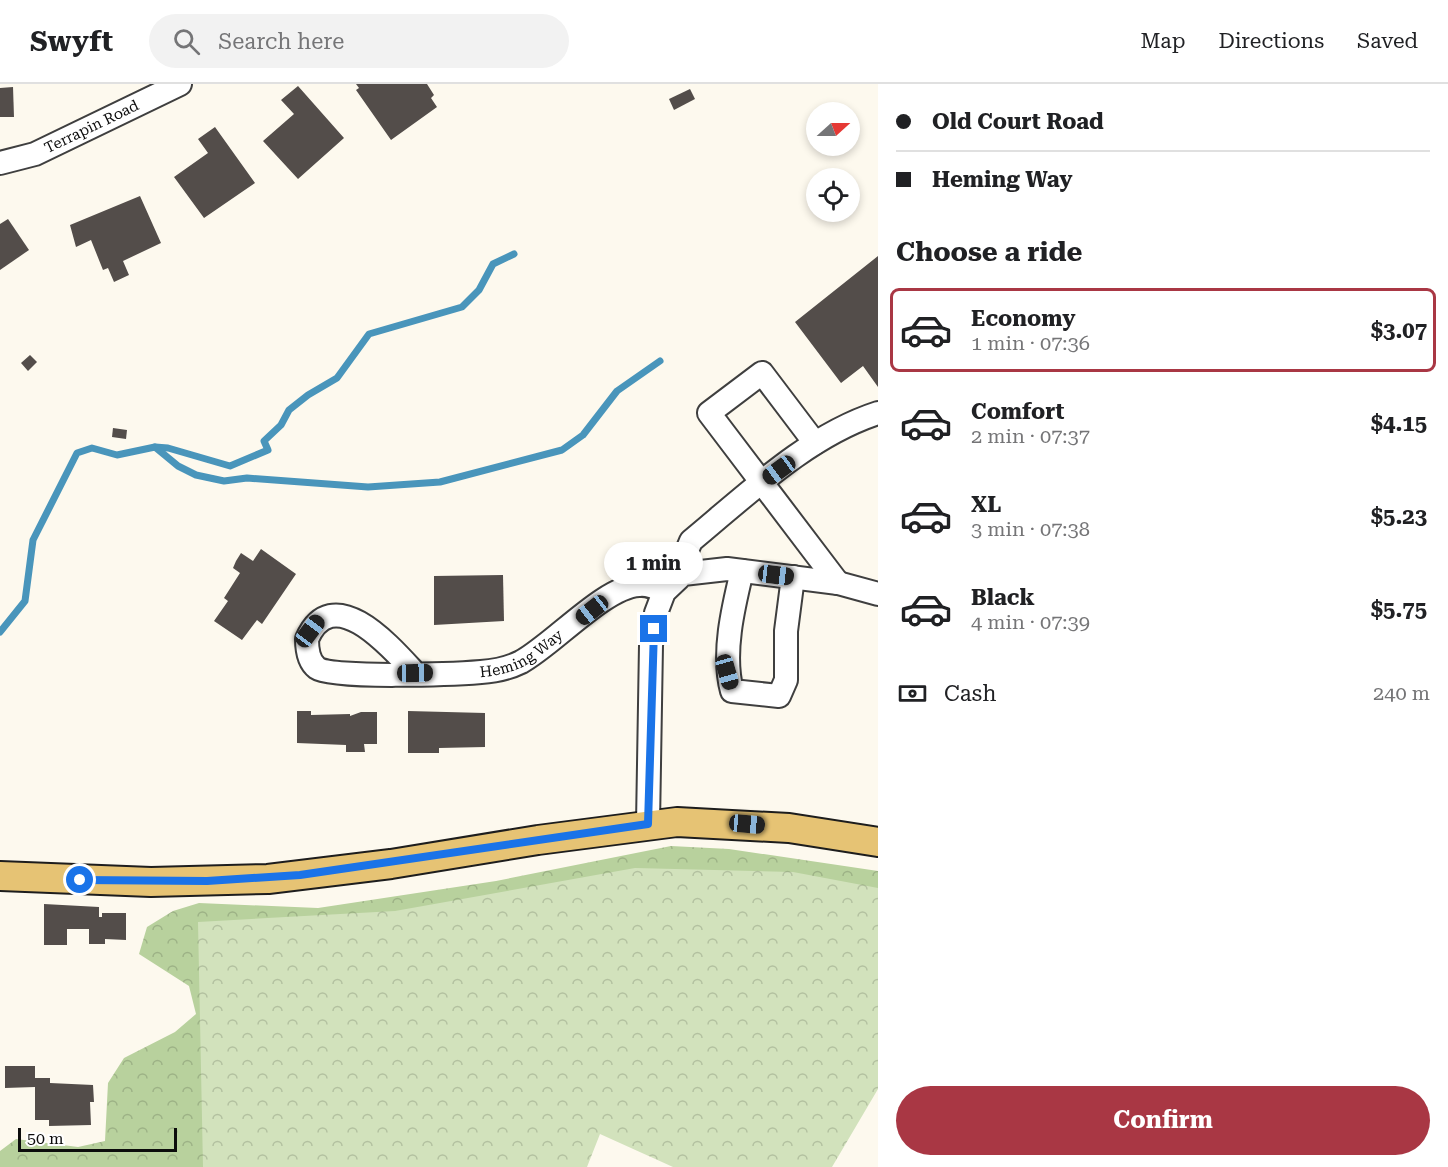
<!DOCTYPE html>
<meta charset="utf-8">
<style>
body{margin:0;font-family:"Roboto Serif",serif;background:#f2f2f2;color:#202124;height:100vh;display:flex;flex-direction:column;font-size:22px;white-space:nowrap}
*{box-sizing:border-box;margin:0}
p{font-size:20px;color:#757577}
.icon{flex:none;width:33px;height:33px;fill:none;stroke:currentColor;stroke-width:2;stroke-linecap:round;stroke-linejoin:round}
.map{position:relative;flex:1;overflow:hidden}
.side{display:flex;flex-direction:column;background:#fff;width:570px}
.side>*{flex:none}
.hud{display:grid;align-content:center;height:132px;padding:0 18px;background:#fff}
.needle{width:39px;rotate:69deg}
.controls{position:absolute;left:806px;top:18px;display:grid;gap:12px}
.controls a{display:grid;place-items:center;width:54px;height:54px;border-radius:50%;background:#fff;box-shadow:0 3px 9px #0003;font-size:30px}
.scale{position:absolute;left:18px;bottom:15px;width:159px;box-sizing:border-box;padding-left:6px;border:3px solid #0c0c0c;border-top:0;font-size:16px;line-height:21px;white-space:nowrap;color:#0c0c0c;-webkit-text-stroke:4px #fff;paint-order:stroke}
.end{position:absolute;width:27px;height:27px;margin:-14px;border:8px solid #1a73e8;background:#fff;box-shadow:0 0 0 3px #fff}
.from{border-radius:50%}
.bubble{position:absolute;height:42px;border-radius:21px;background:#fff;box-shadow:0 3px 9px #0003;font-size:20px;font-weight:700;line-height:42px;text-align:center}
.car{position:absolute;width:18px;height:36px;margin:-18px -9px;border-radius:8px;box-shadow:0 0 4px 2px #0007;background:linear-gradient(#222 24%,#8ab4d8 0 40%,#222 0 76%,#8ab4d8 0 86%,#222 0)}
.hud b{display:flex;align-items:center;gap:21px;height:57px;font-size:22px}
.hud b+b{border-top:2px solid #e0e0e0}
.hud i{width:15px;height:15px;background:#202124}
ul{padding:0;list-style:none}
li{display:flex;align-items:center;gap:18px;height:84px;margin:0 12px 9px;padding:0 6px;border:3px solid transparent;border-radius:9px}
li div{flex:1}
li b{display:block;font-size:22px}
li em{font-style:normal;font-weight:700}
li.on{border-color:#a93744}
li>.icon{width:54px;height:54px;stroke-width:1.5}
h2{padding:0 18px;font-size:27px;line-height:72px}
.pay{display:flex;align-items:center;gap:15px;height:66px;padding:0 18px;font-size:22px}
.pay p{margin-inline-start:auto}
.action{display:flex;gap:12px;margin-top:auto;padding:12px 18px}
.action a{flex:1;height:69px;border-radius:36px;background:#a93744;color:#fff;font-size:24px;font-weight:700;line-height:69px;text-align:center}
header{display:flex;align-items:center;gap:36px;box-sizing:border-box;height:84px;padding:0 30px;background:#fff;border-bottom:2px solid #e0e0e0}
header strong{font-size:28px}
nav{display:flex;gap:33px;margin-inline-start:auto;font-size:21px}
.search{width:420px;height:54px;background:#f2f2f2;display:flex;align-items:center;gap:15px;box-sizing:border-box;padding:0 21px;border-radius:33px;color:#757577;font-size:22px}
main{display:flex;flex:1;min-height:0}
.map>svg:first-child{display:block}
.forest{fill:url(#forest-crowns)}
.park{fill:url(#park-crowns)}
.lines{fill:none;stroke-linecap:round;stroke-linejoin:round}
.stream{stroke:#4995bb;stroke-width:7}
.building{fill:#534d4a}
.minor-casing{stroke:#3f3f3f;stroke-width:26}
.major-casing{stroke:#1d1d1d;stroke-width:32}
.minor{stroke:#fff;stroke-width:22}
.major{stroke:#e6c374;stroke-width:28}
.route{stroke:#1a73e8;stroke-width:8}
.labels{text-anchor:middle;stroke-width:6;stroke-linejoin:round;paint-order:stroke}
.street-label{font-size:15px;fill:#0c0c0c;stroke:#fff}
</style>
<header>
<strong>Swyft</strong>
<div class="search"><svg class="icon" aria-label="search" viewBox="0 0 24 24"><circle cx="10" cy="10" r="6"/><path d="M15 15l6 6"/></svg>Search here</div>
<nav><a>Map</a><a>Directions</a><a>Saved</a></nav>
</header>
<main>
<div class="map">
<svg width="878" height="1083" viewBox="0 0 878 1083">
<defs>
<pattern id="forest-crowns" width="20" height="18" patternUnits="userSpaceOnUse" patternTransform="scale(1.5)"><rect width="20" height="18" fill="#b8d19d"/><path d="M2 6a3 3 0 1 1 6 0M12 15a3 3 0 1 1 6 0" fill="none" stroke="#9db286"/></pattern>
<pattern id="park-crowns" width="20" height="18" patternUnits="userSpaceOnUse" patternTransform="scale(1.5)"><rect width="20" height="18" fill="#d2e2bc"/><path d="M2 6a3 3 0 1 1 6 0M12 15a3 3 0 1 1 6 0" fill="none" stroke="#b3c1a0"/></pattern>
</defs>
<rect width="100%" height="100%" fill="#fdf9ee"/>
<!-- forest -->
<path class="forest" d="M671,762L729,765L878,787V895L688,1012L302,1083H0V1067L16,1055L78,1063L105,1057L108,999L124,974L175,948L196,930L189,902L139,870L147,843L173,827L199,819L318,824L496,797Z"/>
<!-- park -->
<path class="park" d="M635,784L793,788L878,804V1005L832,1083H673L600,1050L587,1083H203L198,838L395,827Z"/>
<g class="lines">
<!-- stream -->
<g class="stream">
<path d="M155,363L168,364L230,382L268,366L264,357L281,341L289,326L308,311L337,294L369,250L462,223L479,206L493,180L514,170"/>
<path d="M0,548L25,517L33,456L77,369L92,364L117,371L155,363L178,382L196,391L224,397L247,394L368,403L440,398L562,366L583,351L617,307L660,277"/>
</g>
</g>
<!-- building -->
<g class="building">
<path d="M356,0H427L434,11L431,14L437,23L391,56L356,6L359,4Z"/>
<path d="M298,2L344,54L298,95L263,57L294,30L281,16Z"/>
<path d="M13,3L14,33H0V4Z"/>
<path d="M690,5L695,15L674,26L669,15Z"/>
<path d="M215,43L255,99L204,134L174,93L208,69L198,55Z"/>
<path d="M140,112L161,159L123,177L129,191L114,198L108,184L103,186L91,156L76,163L70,141Z"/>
<path d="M8,135L29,166L0,186V140Z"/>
<path d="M878,172V303L863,282L841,299L795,238Z"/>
<path d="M30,271L37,278L28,287L21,279Z"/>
<path d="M113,344L127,346L126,355L112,353Z"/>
<path d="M261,465L296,490L262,540L257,536L242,556L214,537L228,517L224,514L240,489L233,484L236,477L241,469L253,477Z"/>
<path d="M503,491L504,537L434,541V492Z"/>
<path d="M297,627H311V631L350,630V632L361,628H377V660H364L365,668H346V661L297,659Z"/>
<path d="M408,627L485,629V663L439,664V669H408Z"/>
<path d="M44,820L99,823V833H102V829H126V856L105,855V860H89V845H67V861H44Z"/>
<path d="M5,982H35V994H50V999L93,1001L94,1018H90L91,1041L49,1042V1036H35V1003L5,1004Z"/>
</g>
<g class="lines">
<defs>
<g id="minor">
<path id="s1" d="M0,79L35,70L180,0"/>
<path d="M815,359L762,289L709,329L838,499"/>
<path d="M742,487C733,524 722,570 732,607L779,612L786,596V547L793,493"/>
<path d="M683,490L686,469L691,457C748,410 807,352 878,329"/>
<path id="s2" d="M415,589C391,563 333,496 307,555C307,565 309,578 317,584C332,595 457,590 481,588C495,587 509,584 521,578C554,560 604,503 639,501C649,500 656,504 664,508"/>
<path d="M648,740L651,561L656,529L664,508L683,490L727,485L838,499L878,510"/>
</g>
<path id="major" d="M0,792L151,798L268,795L391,780L538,756L677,738L789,744L878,758"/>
</defs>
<!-- minor casing -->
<use href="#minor" class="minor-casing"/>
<!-- major casing -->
<use href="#major" class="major-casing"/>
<!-- minor -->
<use href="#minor" class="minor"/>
<!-- major -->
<use href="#major" class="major"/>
</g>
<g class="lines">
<!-- route -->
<path class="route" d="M80,796L207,797L300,791L648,740L654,545"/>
</g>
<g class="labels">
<!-- street labels -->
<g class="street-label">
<text dy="5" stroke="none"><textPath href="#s1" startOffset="99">Terrapin Road</textPath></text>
<text dy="5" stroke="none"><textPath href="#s2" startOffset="381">Heming Way</textPath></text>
</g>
</g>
</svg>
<div class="controls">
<a><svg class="needle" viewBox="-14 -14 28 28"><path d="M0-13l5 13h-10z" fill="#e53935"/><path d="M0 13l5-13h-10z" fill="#757577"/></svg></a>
<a><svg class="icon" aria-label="locate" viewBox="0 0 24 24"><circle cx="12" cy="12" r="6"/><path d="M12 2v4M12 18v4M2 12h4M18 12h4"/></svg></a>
</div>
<div class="scale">50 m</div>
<i class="end from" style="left:80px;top:796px"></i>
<i class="end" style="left:654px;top:545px"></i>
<div class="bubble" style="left:604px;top:458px;width:99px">1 min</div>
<i class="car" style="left:779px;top:386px;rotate:234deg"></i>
<i class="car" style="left:776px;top:491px;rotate:97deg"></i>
<i class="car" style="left:592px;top:526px;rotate:232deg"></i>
<i class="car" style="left:310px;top:547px;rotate:37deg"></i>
<i class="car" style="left:727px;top:588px;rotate:164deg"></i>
<i class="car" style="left:415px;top:589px;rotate:89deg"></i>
<i class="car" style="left:747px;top:740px;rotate:95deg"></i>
</div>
<section class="side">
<div class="hud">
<b><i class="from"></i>Old Court Road</b>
<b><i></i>Heming Way</b>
</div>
<h2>Choose a ride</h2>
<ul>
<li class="on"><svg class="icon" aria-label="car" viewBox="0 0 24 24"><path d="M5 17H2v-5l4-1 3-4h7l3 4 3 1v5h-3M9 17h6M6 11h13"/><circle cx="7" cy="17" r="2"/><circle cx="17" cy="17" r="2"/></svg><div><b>Economy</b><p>1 min · 07:36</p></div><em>$3.07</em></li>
<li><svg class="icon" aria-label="car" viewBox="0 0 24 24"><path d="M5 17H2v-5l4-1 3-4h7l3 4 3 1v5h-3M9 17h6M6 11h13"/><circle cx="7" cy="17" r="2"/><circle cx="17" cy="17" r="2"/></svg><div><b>Comfort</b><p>2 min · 07:37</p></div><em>$4.15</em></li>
<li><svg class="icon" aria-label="car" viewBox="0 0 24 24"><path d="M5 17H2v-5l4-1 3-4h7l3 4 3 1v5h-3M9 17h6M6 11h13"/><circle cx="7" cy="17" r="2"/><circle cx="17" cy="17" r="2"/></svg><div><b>XL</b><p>3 min · 07:38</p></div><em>$5.23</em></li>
<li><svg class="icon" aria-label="car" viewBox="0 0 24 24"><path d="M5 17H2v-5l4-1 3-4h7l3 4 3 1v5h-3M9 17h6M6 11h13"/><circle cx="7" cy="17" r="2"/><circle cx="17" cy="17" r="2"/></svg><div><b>Black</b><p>4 min · 07:39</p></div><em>$5.75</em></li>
</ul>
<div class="pay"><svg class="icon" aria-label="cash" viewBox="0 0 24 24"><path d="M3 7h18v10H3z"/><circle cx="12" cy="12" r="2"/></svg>Cash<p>240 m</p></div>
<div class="action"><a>Confirm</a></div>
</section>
</main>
